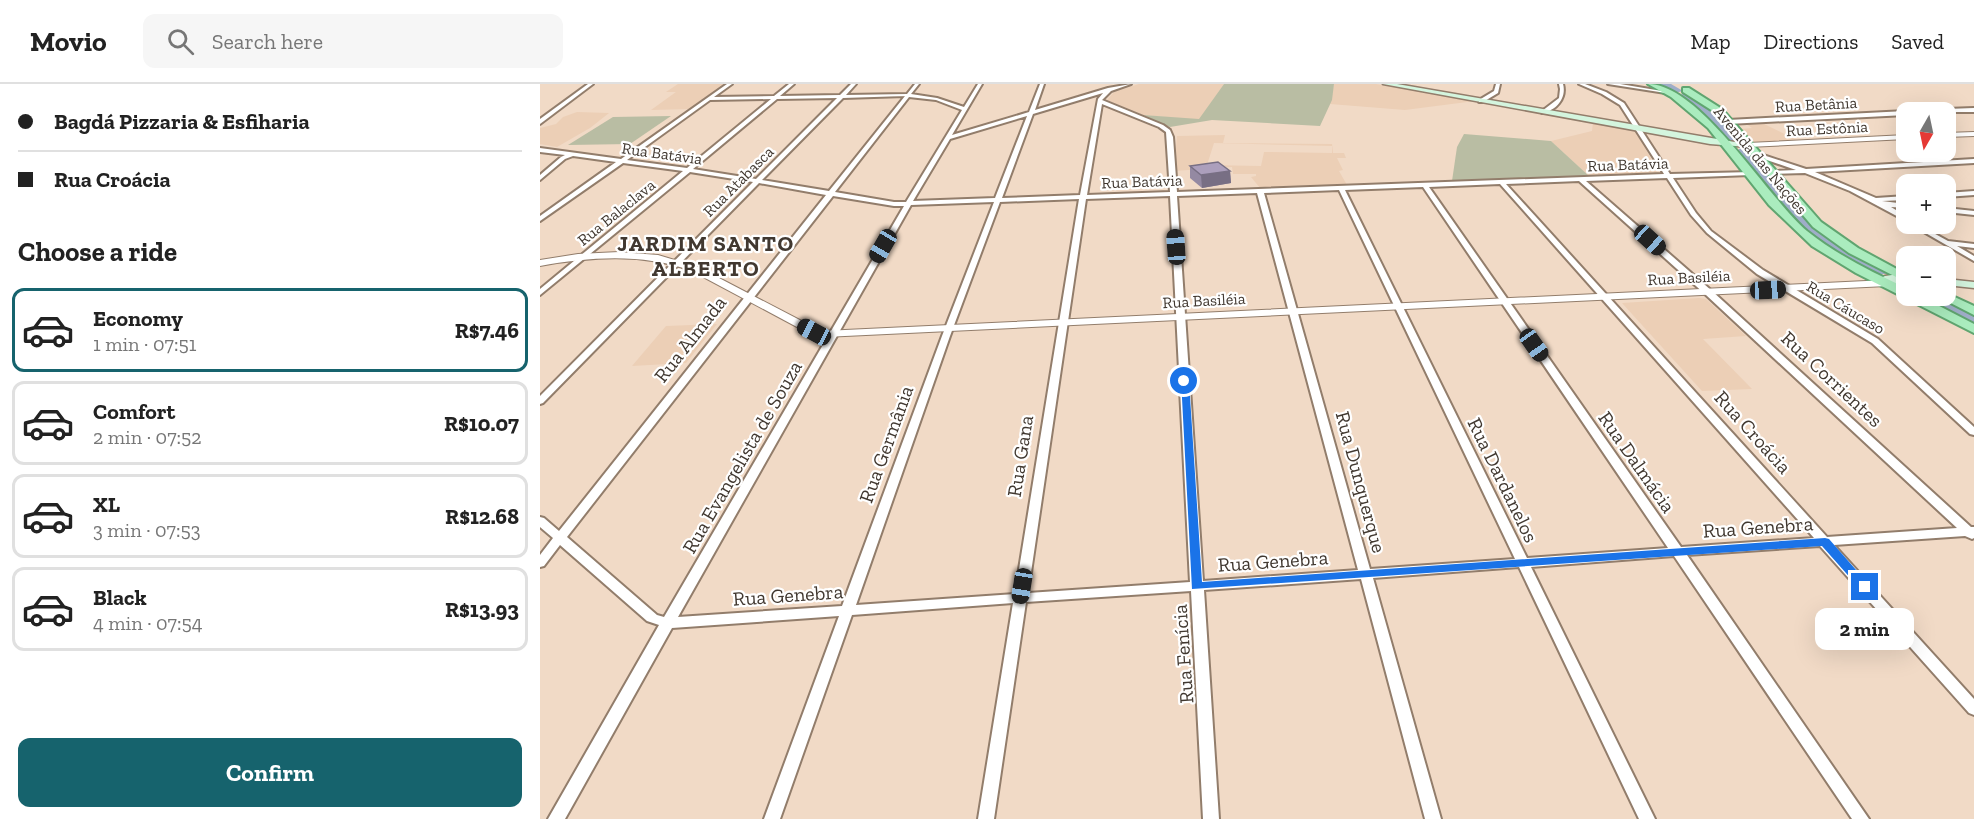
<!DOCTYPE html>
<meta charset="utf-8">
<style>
body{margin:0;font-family:"Zilla Slab",serif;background:#f6f6f6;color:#222;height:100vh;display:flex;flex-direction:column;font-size:22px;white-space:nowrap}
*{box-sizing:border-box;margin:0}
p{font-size:20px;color:#767676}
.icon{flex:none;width:33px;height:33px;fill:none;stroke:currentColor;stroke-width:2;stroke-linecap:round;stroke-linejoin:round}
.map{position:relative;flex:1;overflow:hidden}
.panel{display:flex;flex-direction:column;background:#fff;width:540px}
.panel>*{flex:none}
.guide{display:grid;align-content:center;height:132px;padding:0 18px;background:#fff}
.needle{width:39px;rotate:189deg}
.tools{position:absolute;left:1356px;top:18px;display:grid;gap:12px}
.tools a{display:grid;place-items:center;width:60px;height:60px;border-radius:12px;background:#fff;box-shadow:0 6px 24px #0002;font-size:30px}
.end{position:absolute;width:27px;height:27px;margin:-14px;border:8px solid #1a73e8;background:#fff;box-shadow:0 0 0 3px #fff}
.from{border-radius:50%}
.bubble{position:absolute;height:42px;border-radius:12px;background:#fff;box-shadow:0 6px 24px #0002;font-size:20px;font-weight:700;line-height:42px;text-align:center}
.car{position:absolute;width:18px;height:36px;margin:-18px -9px;border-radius:8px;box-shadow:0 0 4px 2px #0007;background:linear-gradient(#222 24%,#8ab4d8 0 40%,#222 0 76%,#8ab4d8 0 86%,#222 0)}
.guide b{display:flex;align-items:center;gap:21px;height:57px;font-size:22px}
.guide b+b{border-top:2px solid #e0e0e0}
.guide i{width:15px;height:15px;background:#222}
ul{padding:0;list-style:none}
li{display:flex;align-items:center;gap:18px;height:84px;margin:0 12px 9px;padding:0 6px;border:3px solid #e0e0e0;border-radius:12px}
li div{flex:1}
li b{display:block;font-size:22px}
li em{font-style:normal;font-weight:700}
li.current{border-color:#16636d}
li>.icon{width:54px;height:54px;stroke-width:1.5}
h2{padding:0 18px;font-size:27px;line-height:72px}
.button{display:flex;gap:12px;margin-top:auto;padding:12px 18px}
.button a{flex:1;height:69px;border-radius:12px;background:#16636d;color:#fff;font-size:24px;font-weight:700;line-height:69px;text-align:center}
header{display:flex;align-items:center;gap:36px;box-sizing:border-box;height:84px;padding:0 30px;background:#fff;border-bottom:2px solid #e0e0e0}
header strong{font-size:28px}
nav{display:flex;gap:33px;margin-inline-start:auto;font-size:21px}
.search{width:420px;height:54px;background:#f6f6f6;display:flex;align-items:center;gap:15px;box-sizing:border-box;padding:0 21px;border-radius:12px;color:#767676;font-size:22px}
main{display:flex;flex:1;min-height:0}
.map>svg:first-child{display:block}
.built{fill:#eccfb6;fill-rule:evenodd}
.green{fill:#b9bda3}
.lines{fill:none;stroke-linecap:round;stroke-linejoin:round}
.river{fill:#9fadc8;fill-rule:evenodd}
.minor-casing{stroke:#927d6b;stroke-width:4}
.tertiary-casing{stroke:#927d6b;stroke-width:2}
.secondary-casing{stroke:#927d6b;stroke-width:3}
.primary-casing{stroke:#60a570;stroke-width:4}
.minor{fill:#fff;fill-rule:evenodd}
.tertiary{fill:#fff;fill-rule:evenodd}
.secondary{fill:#d4f5de;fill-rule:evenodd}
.primary{fill:#aaecbe;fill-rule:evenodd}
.wall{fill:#9489a2}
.shaded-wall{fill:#786f84}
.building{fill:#ac9fbc;stroke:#786f84;stroke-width:1.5}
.route{fill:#1a73e8}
.labels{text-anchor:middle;stroke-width:4.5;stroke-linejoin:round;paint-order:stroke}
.far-street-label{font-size:16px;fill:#413830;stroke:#fff}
.street-label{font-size:20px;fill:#413830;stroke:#fff}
.far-district-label{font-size:22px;font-weight:bold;letter-spacing:1.5px;fill:#413830;stroke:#fff}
</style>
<header>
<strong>Movio</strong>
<div class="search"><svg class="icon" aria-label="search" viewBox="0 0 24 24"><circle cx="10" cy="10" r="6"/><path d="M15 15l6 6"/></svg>Search here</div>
<nav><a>Map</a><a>Directions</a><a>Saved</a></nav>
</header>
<main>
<section class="panel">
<div class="guide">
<b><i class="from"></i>Bagdá Pizzaria &amp; Esfiharia</b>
<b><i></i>Rua Croácia</b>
</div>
<h2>Choose a ride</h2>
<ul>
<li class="current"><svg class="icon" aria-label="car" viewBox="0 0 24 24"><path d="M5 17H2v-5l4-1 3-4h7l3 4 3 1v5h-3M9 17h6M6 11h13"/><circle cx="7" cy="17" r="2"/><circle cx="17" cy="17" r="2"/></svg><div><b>Economy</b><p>1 min · 07:51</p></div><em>R$7.46</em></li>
<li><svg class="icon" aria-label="car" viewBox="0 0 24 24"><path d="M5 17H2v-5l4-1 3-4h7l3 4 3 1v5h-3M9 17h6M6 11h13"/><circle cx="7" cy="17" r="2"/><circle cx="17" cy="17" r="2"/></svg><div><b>Comfort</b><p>2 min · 07:52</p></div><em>R$10.07</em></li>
<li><svg class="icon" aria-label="car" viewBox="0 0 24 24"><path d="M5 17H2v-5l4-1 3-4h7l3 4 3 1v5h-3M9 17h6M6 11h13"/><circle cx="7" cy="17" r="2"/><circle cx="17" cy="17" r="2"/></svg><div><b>XL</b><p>3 min · 07:53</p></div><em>R$12.68</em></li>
<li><svg class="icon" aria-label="car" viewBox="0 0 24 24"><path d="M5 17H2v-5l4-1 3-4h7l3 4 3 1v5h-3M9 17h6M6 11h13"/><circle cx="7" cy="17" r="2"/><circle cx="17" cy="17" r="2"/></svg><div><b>Black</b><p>4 min · 07:54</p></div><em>R$13.93</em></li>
</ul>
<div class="button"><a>Confirm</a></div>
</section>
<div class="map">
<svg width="1434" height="735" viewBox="0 0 1434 735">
<rect width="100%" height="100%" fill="#f1dac6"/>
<!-- built -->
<g class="built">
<path d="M138,0H185L150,25L111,26L136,8H126Z"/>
<path d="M599,0H684L659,36L603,31L567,16L574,8Z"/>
<path d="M794,0H836L935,17L865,26L790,20Z"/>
<path d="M37,28L69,29L50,44L17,63L0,60V44L16,40L23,33Z"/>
<path d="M1053,38L1095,47L1119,88L1113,90L1049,92L1011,57L1052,47Z"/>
<path d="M1205,39H1222L1259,57L1215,59L1201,45L1212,44Z"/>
<path d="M685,51L683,59L792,60L793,69H804L806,74H797L803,86L799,87L807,101L720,104L711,93L716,92V90H693L692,83L634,87L637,52ZM674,59L792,62V69L724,68L721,82L667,81Z"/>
<path d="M1159,214L1166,215L1206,252L1163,255L1212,305L1162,307L1082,219Z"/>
<path d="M177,240L146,279L92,282L126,242Z"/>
</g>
<!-- green -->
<g class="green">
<path d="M684,0H794L792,16L780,42L672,36L630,43L603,31L659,35Z"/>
<path d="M131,32L90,60L28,61L73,33Z"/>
<path d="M924,50L1011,57L1049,92L912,97L917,63Z"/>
</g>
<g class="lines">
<!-- river -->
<g class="river">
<path d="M1118,0H1131L1143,7L1134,9Z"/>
<path d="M1146,8L1170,23L1195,52V58H1187L1162,27L1142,13L1141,11Z"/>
<path d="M1203,64L1207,65L1270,137L1309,164L1345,184L1347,187L1345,190H1333L1297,170L1260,143L1199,71L1197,68L1199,65Z"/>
<path d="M1378,212H1399L1434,229V241L1380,216Z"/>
</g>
<defs>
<g id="minor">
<path d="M48,0H53L0,40V35Z"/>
<path d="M187,0H192L174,13L234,12L249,0H254L240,12L300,11L311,0H316L306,11L367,10L375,0H379L371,10L397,14L424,23L438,0H442L412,51L489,28L500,0H504L495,26L568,4L591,0L571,7L562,16L623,41L630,46L633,53L637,108L1124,90L1080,21L1062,10L1039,0H1045L1066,8L1084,19L1130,90L1212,88V90L1210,91L1133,94L1156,129L1171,147L1223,186L1338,255L1434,343V351L1430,350L1332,259L1217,190L1167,149L1151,131L1127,94L1046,97L1172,207L1431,443H1434V454L1432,455L1425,452L1294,461L1434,615V631L1429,629L1280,462L1147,471L1329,735H1312L1134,472L991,483L1115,735H1099L979,483L833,494L901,735H885L821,495L664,506L679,735H663L651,507L486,518L454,735H438L473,519L312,531L240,735H224L299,532L132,544L25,735H8L119,541L107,537L20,461L4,482L0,483V471L13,454L0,443V433L4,434L19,447L286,111L219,99L3,319L0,320V312L213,98L150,88L0,211V205L143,87L83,79L0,137V132L76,78L33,72L25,75L0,96V91L21,73L25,71L0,68V64L81,75ZM563,9L558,15L540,111L462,114L493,30ZM365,12L289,107L222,96L303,14ZM369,13L396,16L422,26L366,118H354L295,108ZM297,14L216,95L153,85L237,15ZM231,15L147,84L87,76L170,16ZM562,20L619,43L626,48L630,108L547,111ZM487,32L455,114L373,117L410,55ZM1039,97L1166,211L1417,444L1287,453L966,100ZM960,100L1274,454L1141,463L889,103ZM883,103L1128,464L987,474L805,106ZM799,106L975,475L830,485L724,109ZM717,109L818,486L663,497L637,112ZM293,112L354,122H364L124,533L117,531L27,453ZM630,112L650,498L488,509L546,115ZM539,115L475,510L316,521L410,252L460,118ZM454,118L402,252L302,522L138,533L371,121Z"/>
<path d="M956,0H960L958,9L943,18H939V16L954,7Z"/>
<path d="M1019,0H1023C1027,14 1016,27 1002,29V27L1019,14L1020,5Z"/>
<path d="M1068,0H1080L1134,9L1132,10Z"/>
<path d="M1434,24V28H1376L1379,26Z"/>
<path d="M1366,27L1368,28L1366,31L1188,40L1185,38L1188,36Z"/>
<path d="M1217,69L1266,85L1434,75V79L1275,88L1336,114L1366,112V116L1342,117L1366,120V124L1351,123L1366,132V137L1310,107L1265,89L1230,90V88L1232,87L1256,86L1215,72L1214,71Z"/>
<path d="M1434,107V111L1406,113V109Z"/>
<path d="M1406,124L1434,127V131L1406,128Z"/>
<path d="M1370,140H1377L1408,157L1434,160V164L1417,162L1434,172V177Z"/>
</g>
<g id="tertiary">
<path d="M1434,48V52L1406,53V49Z"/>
<path d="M1366,51V55L1208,63L1204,61L1208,59Z"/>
<path d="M79,168L118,171L158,183L277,245L284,247L1347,196L1352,199L1347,202L284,253L270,250L152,187C102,169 51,173 0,182V176L38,170Z"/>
</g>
<g id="secondary">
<path d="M843,0H857L1212,61L1208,63L1170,60Z"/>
<path d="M1366,189V195L1359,196L1366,197V203L1343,201L1339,195L1345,192Z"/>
<path d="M1406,195L1434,198V204L1406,201Z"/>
</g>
<g id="primary">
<path d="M1108,0C1160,0 1227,113 1267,147C1297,171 1332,188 1366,204V212H1380L1434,240V249L1316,189L1272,162L1229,121L1168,44L1131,13Z"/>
<path d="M1143,4H1149L1182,25L1281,138L1318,164L1366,190V198L1309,169L1273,143L1176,29L1143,8Z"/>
<path d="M1406,209L1434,222V231L1397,212H1406Z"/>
</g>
</defs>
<!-- minor casing -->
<use href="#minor" class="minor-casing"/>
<!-- tertiary casing -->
<use href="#tertiary" class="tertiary-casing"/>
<!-- secondary casing -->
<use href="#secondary" class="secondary-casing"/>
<!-- primary casing -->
<use href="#primary" class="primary-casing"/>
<!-- minor -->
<use href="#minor" class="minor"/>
<!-- tertiary -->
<use href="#tertiary" class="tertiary"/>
<!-- secondary -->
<use href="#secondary" class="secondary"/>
<!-- primary -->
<use href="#primary" class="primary"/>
</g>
<!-- wall -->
<path class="wall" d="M650,82L690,87L691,99L662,104L650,94Z"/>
<!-- shaded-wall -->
<path class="shaded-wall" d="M690,87L691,99L662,104L661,91Z"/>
<!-- building -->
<path class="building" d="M678,78L690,87L661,91L650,82Z"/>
<!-- route -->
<path class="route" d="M641,295L649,297L662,498L1285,454L1289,455L1331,503L1330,506H1321L1282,462L652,505Z"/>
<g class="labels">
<!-- far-street labels -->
<g class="far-street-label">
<text transform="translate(1276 20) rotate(-3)" y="6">Rua Betânia</text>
<text transform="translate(1287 44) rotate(-3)" y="6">Rua Estônia</text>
<text transform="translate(122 69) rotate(8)" y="6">Rua Batávia</text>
<text transform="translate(1221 76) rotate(50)" y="6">Avenida das Nações</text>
<text transform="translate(1088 80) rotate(-2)" y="6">Rua Batávia</text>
<text transform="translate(198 97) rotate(-45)" y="6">Rua Atabasca</text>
<text transform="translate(602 97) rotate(-2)" y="6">Rua Batávia</text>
<text transform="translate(76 128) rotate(-39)" y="6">Rua Balaclava</text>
<text transform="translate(1149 193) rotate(-3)" y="6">Rua Basiléia</text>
<text transform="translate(664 216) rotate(-3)" y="6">Rua Basiléia</text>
<text transform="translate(1306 223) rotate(31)" y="6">Rua Cáucaso</text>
</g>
<!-- street labels -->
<g class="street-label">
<text transform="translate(150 255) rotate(-52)" y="7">Rua Almada</text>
<text transform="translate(1292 295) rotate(43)" y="7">Rua Corrientes</text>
<text transform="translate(1213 348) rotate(48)" y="7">Rua Croácia</text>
<text transform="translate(346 360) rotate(-70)" y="7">Rua Germânia</text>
<text transform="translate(480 372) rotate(-81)" y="7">Rua Gana</text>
<text transform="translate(202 373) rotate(-60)" y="7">Rua Evangelista de Souza</text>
<text transform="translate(1097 378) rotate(55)" y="7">Rua Dalmácia</text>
<text transform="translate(963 396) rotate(64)" y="7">Rua Dardanelos</text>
<text transform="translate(821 398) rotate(75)" y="7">Rua Dunquerque</text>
<text transform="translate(1218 443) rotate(-4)" y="7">Rua Genebra</text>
<text transform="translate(733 477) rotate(-4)" y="7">Rua Genebra</text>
<text transform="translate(248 511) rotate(-4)" y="7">Rua Genebra</text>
<text transform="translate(643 570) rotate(-94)" y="7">Rua Fenícia</text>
</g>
<!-- far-district labels -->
<g class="far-district-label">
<text x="166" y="167">JARDIM SANTO<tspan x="166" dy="25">ALBERTO</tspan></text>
</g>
</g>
</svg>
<div class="tools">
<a><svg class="needle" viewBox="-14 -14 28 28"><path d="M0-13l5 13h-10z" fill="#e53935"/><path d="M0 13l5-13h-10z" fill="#767676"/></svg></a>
<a>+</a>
<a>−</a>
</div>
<i class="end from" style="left:644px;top:297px"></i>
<i class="end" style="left:1325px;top:503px"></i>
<div class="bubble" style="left:1275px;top:524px;width:99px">2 min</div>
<i class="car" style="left:1110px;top:156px;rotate:132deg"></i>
<i class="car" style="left:343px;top:162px;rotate:210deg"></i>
<i class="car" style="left:636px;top:163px;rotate:356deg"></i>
<i class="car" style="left:1228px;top:206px;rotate:87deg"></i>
<i class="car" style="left:274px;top:248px;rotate:298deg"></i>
<i class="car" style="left:994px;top:261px;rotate:145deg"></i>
<i class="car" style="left:482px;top:502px;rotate:189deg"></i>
</div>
</main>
